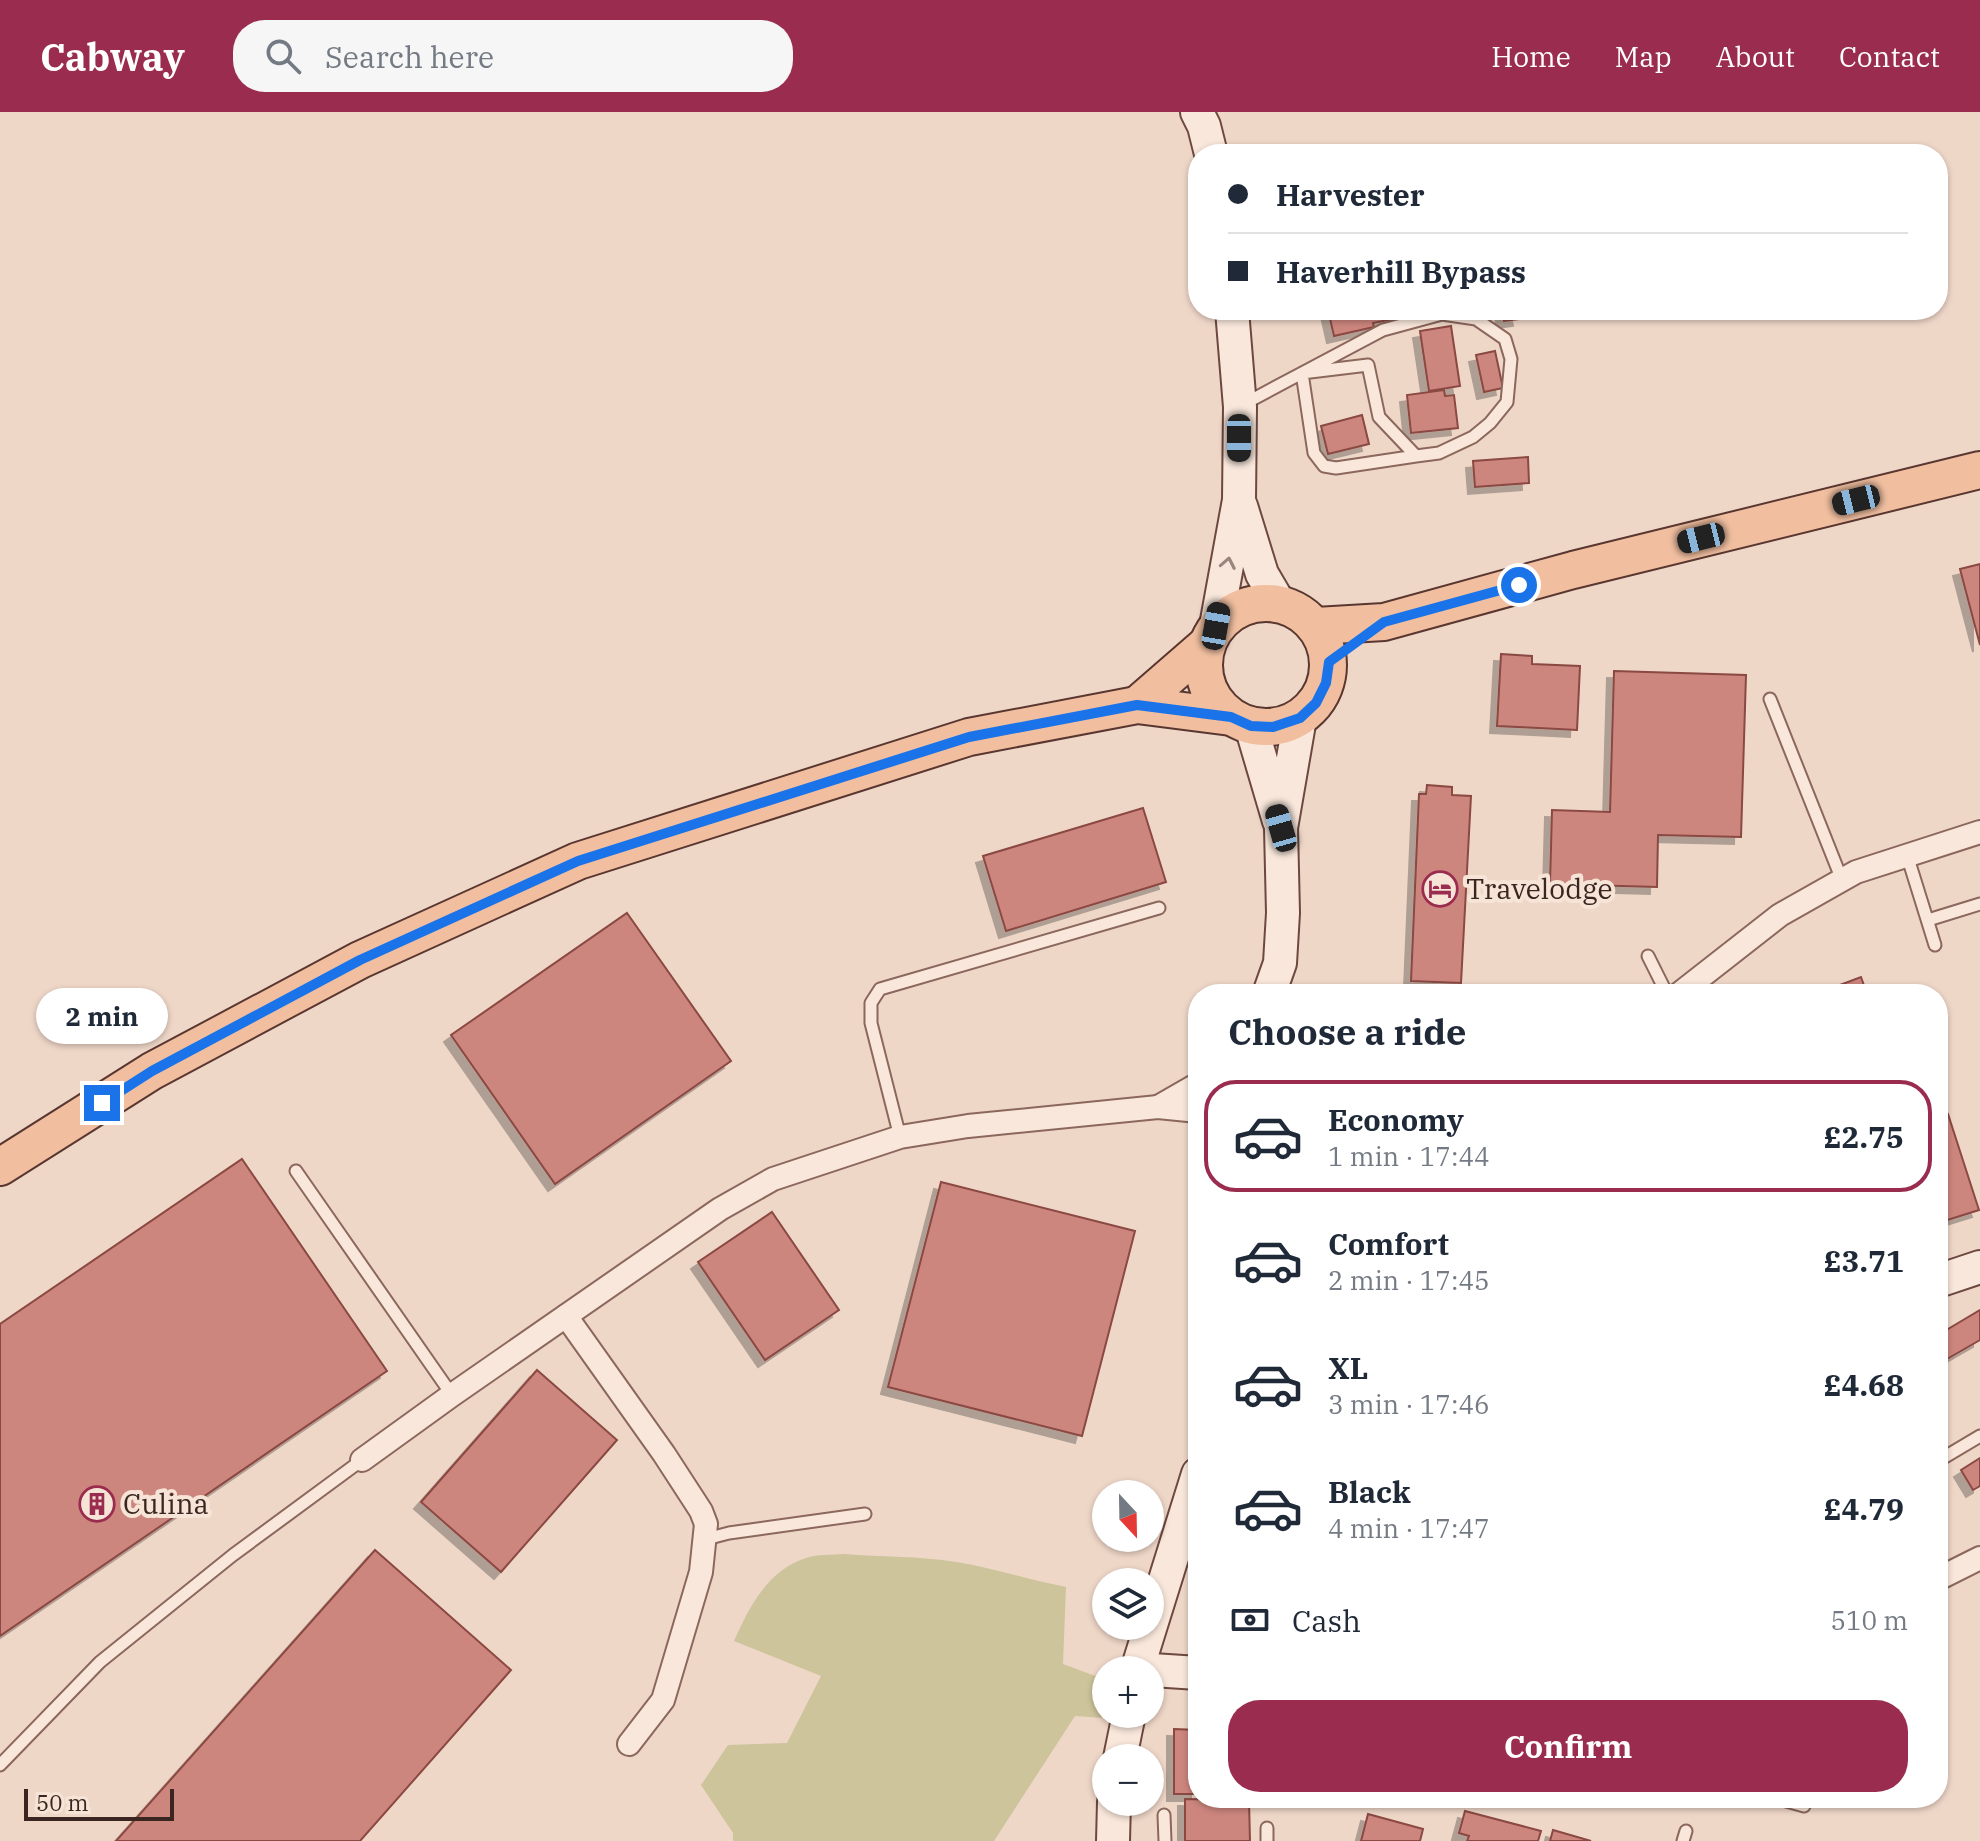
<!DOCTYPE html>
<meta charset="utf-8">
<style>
body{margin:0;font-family:"IBM Plex Serif",serif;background:#f6f6f7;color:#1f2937;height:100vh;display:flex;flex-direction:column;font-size:30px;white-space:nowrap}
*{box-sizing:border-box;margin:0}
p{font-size:26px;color:#747a83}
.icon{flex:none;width:44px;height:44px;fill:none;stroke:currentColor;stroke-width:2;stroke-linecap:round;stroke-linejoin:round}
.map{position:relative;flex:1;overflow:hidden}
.sheet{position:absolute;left:1188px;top:872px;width:760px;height:824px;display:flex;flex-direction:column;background:#fff;border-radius:32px;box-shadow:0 2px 6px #0004}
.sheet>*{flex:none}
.hud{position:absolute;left:1188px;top:32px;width:760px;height:176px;border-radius:32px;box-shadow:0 2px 6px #0004;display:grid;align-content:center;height:176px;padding:0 40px;background:#fff}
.needle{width:52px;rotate:158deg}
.buttons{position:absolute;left:1092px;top:1368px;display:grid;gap:16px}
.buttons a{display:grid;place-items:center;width:72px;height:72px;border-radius:50%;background:#fff;box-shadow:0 2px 6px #0004;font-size:40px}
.scale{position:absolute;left:24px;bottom:20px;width:150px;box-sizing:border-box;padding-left:8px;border:4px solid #3b2520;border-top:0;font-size:22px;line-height:28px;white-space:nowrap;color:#3b2520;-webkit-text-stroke:6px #f6e4d7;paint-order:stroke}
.end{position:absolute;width:36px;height:36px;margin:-18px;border:10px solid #1a73e8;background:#fff;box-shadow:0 0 0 4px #fff}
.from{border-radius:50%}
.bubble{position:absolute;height:56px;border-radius:28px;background:#fff;box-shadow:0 2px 6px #0004;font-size:26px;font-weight:700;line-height:56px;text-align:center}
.car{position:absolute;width:24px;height:48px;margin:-24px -12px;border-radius:10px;box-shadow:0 0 6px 2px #0007;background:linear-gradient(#222 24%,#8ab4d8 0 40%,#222 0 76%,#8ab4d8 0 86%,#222 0)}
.hud b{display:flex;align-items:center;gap:28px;height:76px;font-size:30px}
.hud b+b{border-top:2px solid #e0e1e3}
.hud i{width:20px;height:20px;background:#1f2937}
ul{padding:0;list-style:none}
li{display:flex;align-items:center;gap:24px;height:112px;margin:0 16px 12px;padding:0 24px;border:4px solid transparent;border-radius:32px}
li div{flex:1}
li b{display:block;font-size:30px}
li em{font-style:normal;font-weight:700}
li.active{border-color:#9a2c4f}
li>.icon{width:72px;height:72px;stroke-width:1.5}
h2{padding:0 40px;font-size:36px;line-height:96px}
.pay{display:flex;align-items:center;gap:20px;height:88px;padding:0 40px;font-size:30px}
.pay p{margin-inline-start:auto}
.primary-button{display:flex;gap:16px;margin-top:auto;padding:16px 40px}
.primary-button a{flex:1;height:92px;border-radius:32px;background:#9a2c4f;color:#fff;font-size:32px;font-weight:700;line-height:92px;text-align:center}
header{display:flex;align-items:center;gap:48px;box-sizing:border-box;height:112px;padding:0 40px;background:#9a2c4f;color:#fff}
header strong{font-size:38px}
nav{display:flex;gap:44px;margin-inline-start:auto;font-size:28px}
.search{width:560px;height:72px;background:#f6f6f7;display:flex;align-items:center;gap:20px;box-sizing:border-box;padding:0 28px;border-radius:32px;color:#747a83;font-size:30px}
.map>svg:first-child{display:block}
.green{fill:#cdc49b}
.building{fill:#cd867e;stroke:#8a4842;stroke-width:2;filter:url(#shadow)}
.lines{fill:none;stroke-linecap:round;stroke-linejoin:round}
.lane-casing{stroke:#8b675c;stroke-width:15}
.street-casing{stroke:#8b675c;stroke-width:26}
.secondary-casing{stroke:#6d483f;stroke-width:36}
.primary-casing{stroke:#593730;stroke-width:40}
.lane{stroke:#f9e7db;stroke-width:11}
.street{stroke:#f9e7db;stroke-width:22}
.secondary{stroke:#f9e7db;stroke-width:32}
.primary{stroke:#f1bfa0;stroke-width:36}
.oneway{stroke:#9a867e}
.route{stroke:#1a73e8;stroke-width:10}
.labels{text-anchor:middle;stroke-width:8;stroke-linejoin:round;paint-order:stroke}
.poi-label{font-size:28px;fill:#3b2520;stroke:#f6e4d7;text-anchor:start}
</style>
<header>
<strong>Cabway</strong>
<div class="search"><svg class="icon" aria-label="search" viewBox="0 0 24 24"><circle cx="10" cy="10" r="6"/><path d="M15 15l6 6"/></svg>Search here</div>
<nav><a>Home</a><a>Map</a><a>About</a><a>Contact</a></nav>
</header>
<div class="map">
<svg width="1980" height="1729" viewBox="0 0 1980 1729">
<defs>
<filter id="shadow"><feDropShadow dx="-7" dy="7" stdDeviation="0" flood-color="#0004"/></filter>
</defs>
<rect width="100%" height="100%" fill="#efd7c8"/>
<!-- green -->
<path class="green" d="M844,1442C881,1445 920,1444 956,1450C994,1456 1029,1468 1066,1475L1063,1552L1106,1568V1602H1117V1607L1075,1604L994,1729H733V1721L701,1673L728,1633L787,1631L821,1564L734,1529C749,1495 768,1458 806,1446C817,1442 832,1443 844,1442Z"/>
<!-- building -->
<g class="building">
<path d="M1328,198H1427L1428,200L1373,211L1374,215L1334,224Z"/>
<path d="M1502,198H1518L1520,207L1504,209Z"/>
<path d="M1451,214L1460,274L1429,279L1420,219Z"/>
<path d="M1495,239L1503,276L1484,280L1476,243Z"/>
<path d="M1444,278L1445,284L1454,283L1458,316L1411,321L1407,283Z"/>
<path d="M1362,303L1369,332L1328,342L1321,314Z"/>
<path d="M1528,345L1529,371L1475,375L1473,349Z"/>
<path d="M1980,452V533L1960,457Z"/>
<path d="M1501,542L1532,544V552L1580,554L1577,618L1497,614Z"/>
<path d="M1614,559L1746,563L1741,725L1658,723L1657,775L1550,772L1552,698L1610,700Z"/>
<path d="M1427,673L1452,675V683L1471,684L1461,871L1411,869L1419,682H1426Z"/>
<path d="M1143,696L1166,770L1006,819L983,744Z"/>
<path d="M627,801L731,949L555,1072L451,923Z"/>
<path d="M1861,865L1867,882H1816Z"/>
<path d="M1948,1002L1979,1098L1938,1111V1005Z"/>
<path d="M242,1047L387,1259L0,1524V1212Z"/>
<path d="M941,1070L1135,1119L1082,1324L888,1275Z"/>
<path d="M772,1100L839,1198L765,1248L698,1150Z"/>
<path d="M1980,1198V1228L1947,1247L1938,1231V1223Z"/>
<path d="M537,1258L617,1328L501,1460L421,1390Z"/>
<path d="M1980,1346V1374L1973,1378L1961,1358Z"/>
<path d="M375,1438L511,1558L360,1729H116Z"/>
<path d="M1174,1617L1198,1618V1682H1174Z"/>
<path d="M1185,1687L1249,1688L1250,1729H1185Z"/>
<path d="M1465,1699L1541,1719L1538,1729H1467L1469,1724L1459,1721Z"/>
<path d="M1368,1702L1423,1717L1420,1729H1361Z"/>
<path d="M1553,1718L1591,1729H1550Z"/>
</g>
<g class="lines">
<defs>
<g id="lane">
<path d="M1244,292L1302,261L1368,253L1379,305L1416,344L1439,341L1473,325L1490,311L1507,290L1511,247L1505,227L1476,207L1442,202L1383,218L1302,261L1314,341L1324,354L1336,356L1416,344"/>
<path d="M1770,587L1842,768"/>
<path d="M1907,743L1935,833"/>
<path d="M1928,808L1980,792"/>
<path d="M1648,844L1667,882"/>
<path d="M900,1025L871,911V891L880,877L1159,796"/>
<path d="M296,1059L452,1283"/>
<path d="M1938,1349L1980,1324"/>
<path d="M706,1427L729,1421L865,1402"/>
<path d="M0,1653L100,1550L233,1443L362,1348"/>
<path d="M1775,1686L1804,1694L1806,1686"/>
<path d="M1164,1703L1165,1729"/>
<path d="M1267,1716V1729"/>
<path d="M1683,1729L1686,1719"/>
</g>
<g id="street">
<path d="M1679,882L1780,803L1856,760L1980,720"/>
<path d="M1158,995L1198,972"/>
<path d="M566,1204L664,1342L701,1399L706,1412L701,1460L663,1588L629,1632"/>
<path d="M362,1348L452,1283L720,1097L773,1067L900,1025L968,1014L1158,995L1198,999"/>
<path d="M1938,1467L1980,1446"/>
</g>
<g id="secondary">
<path d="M1197,0L1204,14L1211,42"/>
<path d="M1241,394L1262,462L1279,491"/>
<path d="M1216,514L1239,388L1240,295L1232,198"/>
<path d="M1251,614L1279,709"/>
<path d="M1269,882L1280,851L1283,801L1281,716L1300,606"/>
<path d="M1938,1169L1980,1155"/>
<path d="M1137,1557L1198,1561"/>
<path d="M1137,1558L1198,1362"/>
<path d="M1120,1646L1129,1602"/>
<path d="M1113,1729L1114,1690"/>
</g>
<g id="primary">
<circle cx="1266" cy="553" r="62"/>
<path d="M1316,514L1384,510L1573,458L1980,358"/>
<path d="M1137,593L1206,533"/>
<path d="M0,1055L152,959L360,848L578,749L969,625L1137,593L1231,605"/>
</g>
</defs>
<!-- lane casing -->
<use href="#lane" class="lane-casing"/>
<!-- street casing -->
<use href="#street" class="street-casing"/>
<!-- secondary casing -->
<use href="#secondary" class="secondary-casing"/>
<!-- primary casing -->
<use href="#primary" class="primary-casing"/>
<!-- lane -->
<use href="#lane" class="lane"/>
<!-- street -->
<use href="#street" class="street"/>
<!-- secondary -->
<use href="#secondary" class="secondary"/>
<!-- primary -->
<use href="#primary" class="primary"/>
</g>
<!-- one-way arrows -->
<defs><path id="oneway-chevron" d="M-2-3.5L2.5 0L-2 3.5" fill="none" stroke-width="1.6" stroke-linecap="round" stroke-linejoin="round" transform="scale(2)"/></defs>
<use class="oneway" href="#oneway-chevron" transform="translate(1228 451) rotate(-79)"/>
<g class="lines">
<!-- route -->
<path class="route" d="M102,991L152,959L360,848L578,749L969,625L1137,593L1231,605L1251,614L1273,615L1300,606L1316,591L1326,571L1329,550L1384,510L1519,473"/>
</g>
<!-- icons -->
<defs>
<symbol id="hotel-ring" viewBox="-11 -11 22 22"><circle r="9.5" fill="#f6e4d7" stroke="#9a2c4f" stroke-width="1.5"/><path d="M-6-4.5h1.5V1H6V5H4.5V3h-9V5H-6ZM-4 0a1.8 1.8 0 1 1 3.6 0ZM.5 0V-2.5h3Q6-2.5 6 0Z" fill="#9a2c4f"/></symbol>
<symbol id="building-ring" viewBox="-11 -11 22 22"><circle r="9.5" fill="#f6e4d7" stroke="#9a2c4f" stroke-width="1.5"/><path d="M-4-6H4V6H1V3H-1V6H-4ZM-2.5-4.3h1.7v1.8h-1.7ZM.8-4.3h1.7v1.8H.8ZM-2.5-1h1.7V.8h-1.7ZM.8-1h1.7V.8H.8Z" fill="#9a2c4f"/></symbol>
</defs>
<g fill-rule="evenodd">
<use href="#hotel-ring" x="1420" y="757" width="40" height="40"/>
<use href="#building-ring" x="77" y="1372" width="40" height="40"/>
</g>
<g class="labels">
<!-- poi labels -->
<g class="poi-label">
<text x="1466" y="787">Travelodge</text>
<text x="123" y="1402">Culina</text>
</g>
</g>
</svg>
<div class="buttons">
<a><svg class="needle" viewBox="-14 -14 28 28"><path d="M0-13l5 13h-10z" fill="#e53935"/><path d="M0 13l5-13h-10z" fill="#747a83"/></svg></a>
<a><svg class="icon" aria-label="layers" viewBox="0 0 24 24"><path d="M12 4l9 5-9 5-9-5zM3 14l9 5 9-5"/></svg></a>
<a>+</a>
<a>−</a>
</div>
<div class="scale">50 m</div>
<i class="end from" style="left:1519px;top:473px"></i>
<i class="end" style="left:102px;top:991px"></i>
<div class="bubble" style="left:36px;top:876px;width:132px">2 min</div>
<i class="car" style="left:1239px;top:326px;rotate:180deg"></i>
<i class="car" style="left:1856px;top:388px;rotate:256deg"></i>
<i class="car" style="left:1701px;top:426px;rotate:256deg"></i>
<i class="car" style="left:1216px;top:514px;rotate:10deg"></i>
<i class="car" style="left:1281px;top:716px;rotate:344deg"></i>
<div class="hud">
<b><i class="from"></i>Harvester</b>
<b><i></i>Haverhill Bypass</b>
</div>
<section class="sheet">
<h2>Choose a ride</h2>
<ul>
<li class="active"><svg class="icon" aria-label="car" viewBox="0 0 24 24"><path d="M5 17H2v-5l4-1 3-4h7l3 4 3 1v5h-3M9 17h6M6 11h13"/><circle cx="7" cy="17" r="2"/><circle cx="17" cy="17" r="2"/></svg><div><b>Economy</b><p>1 min · 17:44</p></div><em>£2.75</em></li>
<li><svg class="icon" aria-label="car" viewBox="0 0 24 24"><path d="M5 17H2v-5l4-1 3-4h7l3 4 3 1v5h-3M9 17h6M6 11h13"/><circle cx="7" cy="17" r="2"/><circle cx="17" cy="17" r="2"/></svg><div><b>Comfort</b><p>2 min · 17:45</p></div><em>£3.71</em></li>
<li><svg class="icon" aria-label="car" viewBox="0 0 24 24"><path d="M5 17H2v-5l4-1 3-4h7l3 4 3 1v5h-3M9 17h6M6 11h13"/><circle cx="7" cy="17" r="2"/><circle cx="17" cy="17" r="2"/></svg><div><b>XL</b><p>3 min · 17:46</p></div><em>£4.68</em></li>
<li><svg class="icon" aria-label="car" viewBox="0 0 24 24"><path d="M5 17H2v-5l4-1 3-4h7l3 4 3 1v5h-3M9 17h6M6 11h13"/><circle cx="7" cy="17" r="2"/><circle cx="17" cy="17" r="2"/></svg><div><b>Black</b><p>4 min · 17:47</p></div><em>£4.79</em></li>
</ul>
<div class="pay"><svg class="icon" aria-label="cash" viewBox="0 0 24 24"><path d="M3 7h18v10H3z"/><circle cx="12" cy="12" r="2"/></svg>Cash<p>510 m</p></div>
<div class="primary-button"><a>Confirm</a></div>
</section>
</div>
